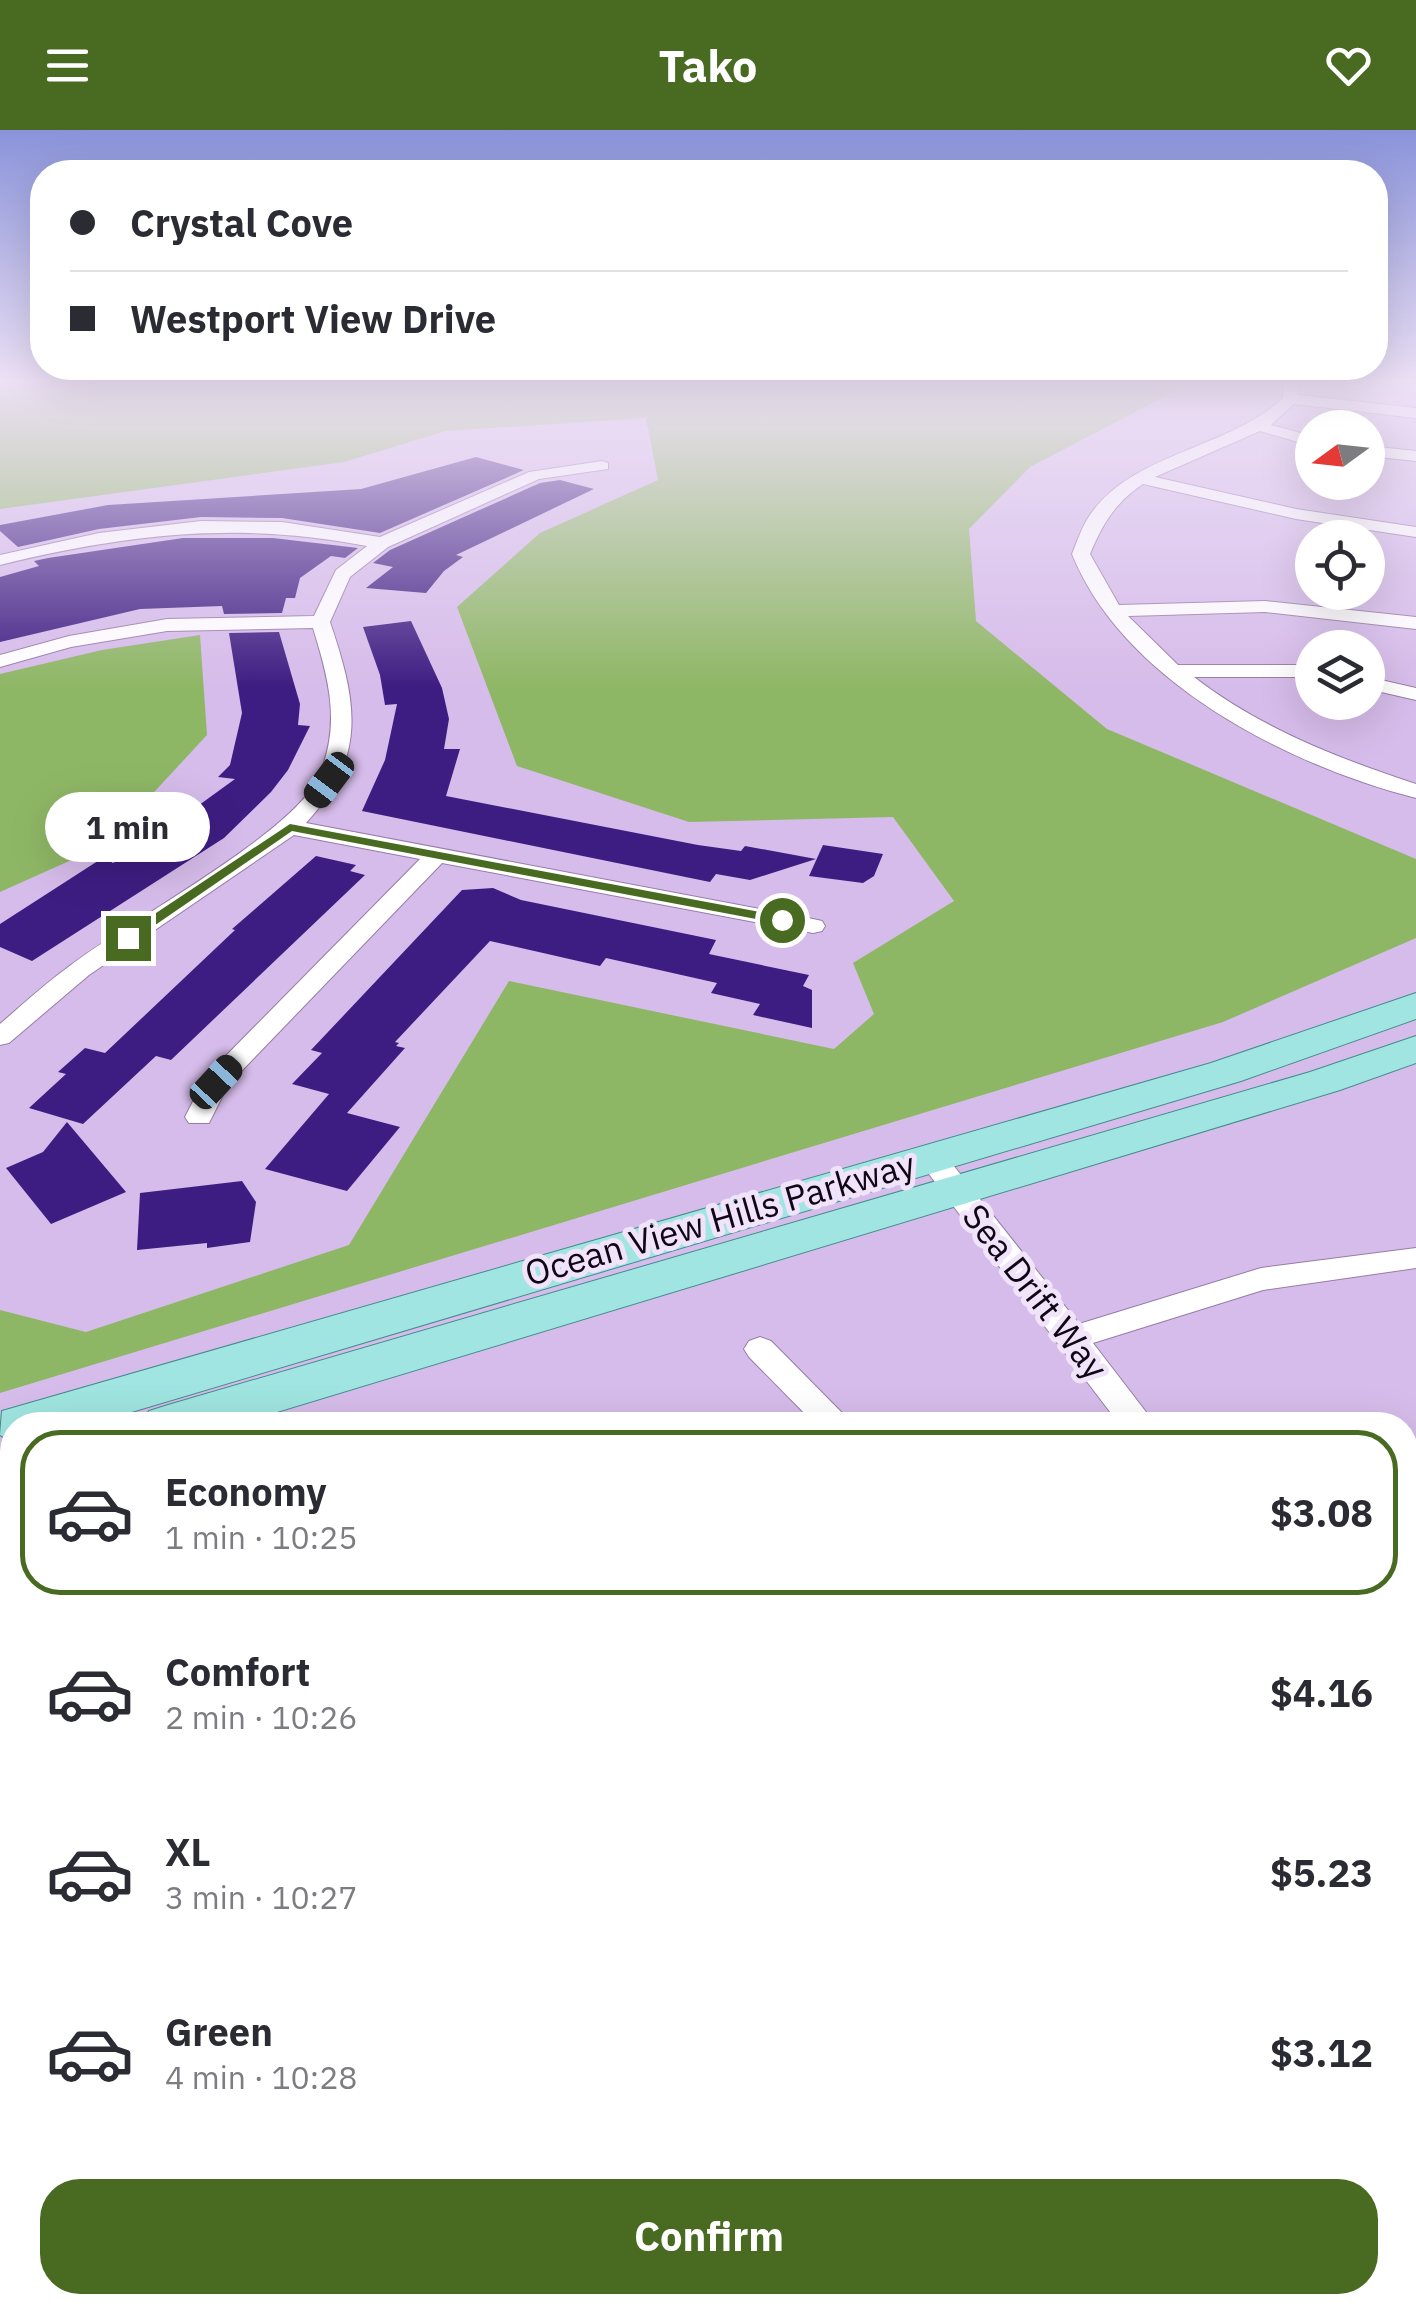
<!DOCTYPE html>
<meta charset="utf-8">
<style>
body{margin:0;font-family:"IBM Plex Sans",sans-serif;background:#f2f2f3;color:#2b2b33;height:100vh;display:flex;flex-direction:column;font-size:38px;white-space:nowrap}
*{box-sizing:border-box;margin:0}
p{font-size:32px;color:#7c7c81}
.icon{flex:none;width:55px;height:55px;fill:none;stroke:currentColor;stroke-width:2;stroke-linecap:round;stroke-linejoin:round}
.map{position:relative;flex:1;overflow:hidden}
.side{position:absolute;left:0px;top:1282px;width:1418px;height:902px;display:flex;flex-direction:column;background:#fff;border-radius:40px 40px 0 0;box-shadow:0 10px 40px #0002}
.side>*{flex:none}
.top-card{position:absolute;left:30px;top:30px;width:1358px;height:220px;border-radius:40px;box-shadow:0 10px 40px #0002;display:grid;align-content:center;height:220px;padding:0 40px;background:#fff}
.needle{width:65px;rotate:255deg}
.controls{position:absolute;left:1295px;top:280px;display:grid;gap:20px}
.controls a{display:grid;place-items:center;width:90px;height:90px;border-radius:50%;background:#fff;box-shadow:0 10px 40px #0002;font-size:50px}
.end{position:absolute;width:45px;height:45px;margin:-22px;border:12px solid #496a21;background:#fff;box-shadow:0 0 0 5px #fff}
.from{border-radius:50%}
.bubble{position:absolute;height:70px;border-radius:35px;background:#fff;box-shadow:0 10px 40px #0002;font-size:32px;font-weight:700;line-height:70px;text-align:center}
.car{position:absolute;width:30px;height:60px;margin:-30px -15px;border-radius:12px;box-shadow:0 0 8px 2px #0007;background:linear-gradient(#222 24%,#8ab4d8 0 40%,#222 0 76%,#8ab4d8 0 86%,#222 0)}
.top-card b{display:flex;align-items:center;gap:35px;height:95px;font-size:38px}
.top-card b+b{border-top:2px solid #e1e1e2}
.top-card i{width:25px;height:25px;background:#2b2b33}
ul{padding:18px 0 0;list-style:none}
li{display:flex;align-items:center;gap:30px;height:165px;margin:0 20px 15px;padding:0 20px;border:5px solid transparent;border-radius:40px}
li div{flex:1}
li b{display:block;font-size:38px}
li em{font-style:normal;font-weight:700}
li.active{border-color:#496a21}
li>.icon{width:90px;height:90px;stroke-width:1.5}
.button{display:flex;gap:20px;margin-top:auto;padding:20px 40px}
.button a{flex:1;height:115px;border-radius:40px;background:#496a21;color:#fff;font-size:40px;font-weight:700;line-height:115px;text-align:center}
header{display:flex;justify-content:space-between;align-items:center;height:130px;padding:0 40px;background:#496a21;color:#fff;font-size:45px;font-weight:700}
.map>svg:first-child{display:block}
.green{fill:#8eb765}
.building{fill:#3e1d82}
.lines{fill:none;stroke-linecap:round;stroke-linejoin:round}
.street-casing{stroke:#967da7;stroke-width:2}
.primary-casing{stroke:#448c8d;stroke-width:2}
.street{fill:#fff;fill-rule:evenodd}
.primary{fill:#a0e5e1;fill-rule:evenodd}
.route{fill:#496a21}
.labels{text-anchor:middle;stroke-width:10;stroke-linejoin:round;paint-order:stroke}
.street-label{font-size:35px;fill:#100716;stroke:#f0e3fa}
</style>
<header><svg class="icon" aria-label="menu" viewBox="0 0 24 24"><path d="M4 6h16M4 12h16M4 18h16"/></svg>Tako<svg class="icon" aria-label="heart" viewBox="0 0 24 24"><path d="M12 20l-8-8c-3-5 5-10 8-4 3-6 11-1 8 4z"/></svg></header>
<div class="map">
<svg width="1416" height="2184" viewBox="0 0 1416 2184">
<rect width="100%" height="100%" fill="#d6bcea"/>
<!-- green -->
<g class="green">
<path d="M0,251H1181L1185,256L1030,337L969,399L976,491L1107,599L1416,729V808L1223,892L0,1263V1180L86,1202L349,1115L509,851L834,919L874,884L853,833L954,771L893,687L689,692L517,636L457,477L540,403L658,350L646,288L446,301L344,332L0,379Z"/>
<path d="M200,505L207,605L105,715L0,762V544L102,520Z"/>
<path d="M830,2172H1378L1387,2184H794Z"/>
</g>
<!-- building -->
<g class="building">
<path d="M476,327L524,340L380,403L282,388L201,387L99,399L18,417L0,401V395L108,375L361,359Z"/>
<path d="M560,350L594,359L456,425L463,427L444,441L426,463L366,458L393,437L373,433L390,420L540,353Z"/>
<path d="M183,408H273L358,418L345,428L331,426L300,448L295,468H286L282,483L224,484L222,476L140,479L0,512V447L39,436L34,431L48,428Z"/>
<path d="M411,491L442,558L449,589L444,619H460L446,666L698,715L741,721L745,716L816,729L750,750L716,744L710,752L362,681L385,630L397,574L385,575L380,545L363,497Z"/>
<path d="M279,502L300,574L298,595L310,596L288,640L271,662L224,708L32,831L0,817V794L104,727L113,733L144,715L235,649L218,647L230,635L242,583L229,503Z"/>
<path d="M823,715L883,724L874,746L863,753L809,746Z"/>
<path d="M316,726L356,735L350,741L365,745L171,930L156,926L83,994L29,978L66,944L58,942L85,918L105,923L235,800L232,799Z"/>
<path d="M493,758L521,770L716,810L709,824L809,845L803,856L812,860V898L753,885L760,874L711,863L717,853L606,828L600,836L490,811L395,912L399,913L396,916L405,918L347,983L400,997L347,1061L265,1039L329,964L292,954L322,923L311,920L462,760Z"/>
<path d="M67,992L126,1062L51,1094L6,1038L43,1022Z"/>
<path d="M242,1051L256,1072L250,1112L207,1118V1113L137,1120L140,1063Z"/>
</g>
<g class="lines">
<defs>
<g id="street">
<path d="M1283,251H1297L1298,265L1416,278V288L1294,274L1271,295L1312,306V316L1260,301L1155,347L1296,379L1416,397V407L1296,389L1143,354C1115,373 1103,393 1090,424L1119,475L1265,471L1416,487V499L1265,482L1128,486L1178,535H1312V547H1194C1260,598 1337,628 1416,654V668C1287,635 1123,551 1072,424C1077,412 1081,399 1088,388C1129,323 1227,320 1283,268Z"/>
<path d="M1368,316L1416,321V331L1368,326Z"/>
<path d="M602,331L608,333V339L539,349L388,417L350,447L330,492C357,572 368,626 306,693L813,789L822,791L825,796L822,801L813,803L442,733L228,955L209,993H189L185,987L206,946L420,729L294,705L89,845L9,913L0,915V894C23,874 46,853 71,835C126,793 296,702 319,646C341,594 329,550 313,498L167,501L71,517L0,537V525L69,506L167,489L314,486L336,440L367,416C238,391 127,404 0,435V425L99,403L201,391L282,392L380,407L529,342Z"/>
<path d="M1368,547L1416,558V570L1368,559Z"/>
<path d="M932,1019L942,1021L1079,1194L1261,1138L1416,1118V1138L1263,1160L1093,1213L1156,1295H1120L922,1035L918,1028L922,1021Z"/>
<path d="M760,1207L771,1211L854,1295H816L749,1227L744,1219L749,1211Z"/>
<path d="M1416,1553V1588L1405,1592V1557Z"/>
<path d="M0,1581L12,1585V1649L0,1644Z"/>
<path d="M1405,1617L1416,1621V1667L1405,1663Z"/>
<path d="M12,2061V2109L0,2114V2066Z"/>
<path d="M113,2172H163L165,2184H115Z"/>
</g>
<g id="primary">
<path d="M1416,863V889L1241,951L88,1295H12V1312L0,1305L2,1281L1211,933Z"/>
<path d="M1416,906V933L1340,960L234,1295H141L149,1281L168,1275L1310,942Z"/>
<path d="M12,1325V1367L0,1371V1329Z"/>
</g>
</defs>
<!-- street casing -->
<use href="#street" class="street-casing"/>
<!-- primary casing -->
<use href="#primary" class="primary-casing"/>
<!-- street -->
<use href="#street" class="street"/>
<!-- primary -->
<use href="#primary" class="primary"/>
</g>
<!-- sky -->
<linearGradient id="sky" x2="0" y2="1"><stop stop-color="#8a93da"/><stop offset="0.45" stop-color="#ede1f6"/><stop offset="1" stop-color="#ede1f6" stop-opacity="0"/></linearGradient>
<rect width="1416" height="557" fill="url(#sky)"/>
<!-- route -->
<path class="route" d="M290,694L782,786L788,790L782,794L292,701L132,811H123V805Z"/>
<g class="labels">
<!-- street labels -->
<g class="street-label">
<text transform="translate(720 1089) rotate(-16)" y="12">Ocean View Hills Parkway</text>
<text transform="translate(1035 1162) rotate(52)" y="12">Sea Drift Way</text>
</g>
</g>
</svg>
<div class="controls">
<a><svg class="needle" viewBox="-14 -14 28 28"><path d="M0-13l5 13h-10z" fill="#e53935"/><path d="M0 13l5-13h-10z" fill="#7c7c81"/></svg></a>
<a><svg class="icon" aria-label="locate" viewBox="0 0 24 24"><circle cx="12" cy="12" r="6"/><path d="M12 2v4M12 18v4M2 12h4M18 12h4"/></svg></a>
<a><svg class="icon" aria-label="layers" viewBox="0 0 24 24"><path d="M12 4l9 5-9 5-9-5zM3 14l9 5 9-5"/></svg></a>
</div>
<i class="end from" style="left:782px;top:790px"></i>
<i class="end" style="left:128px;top:808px"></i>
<div class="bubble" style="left:45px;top:662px;width:165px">1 min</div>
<i class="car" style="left:329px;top:650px;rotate:217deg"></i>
<i class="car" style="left:216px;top:952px;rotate:43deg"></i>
<div class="top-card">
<b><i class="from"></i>Crystal Cove</b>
<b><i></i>Westport View Drive</b>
</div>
<section class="side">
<ul>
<li class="active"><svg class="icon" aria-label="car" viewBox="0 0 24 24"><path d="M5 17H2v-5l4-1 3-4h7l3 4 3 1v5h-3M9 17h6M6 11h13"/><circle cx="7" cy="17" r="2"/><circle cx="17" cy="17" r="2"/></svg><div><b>Economy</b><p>1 min · 10:25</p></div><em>$3.08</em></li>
<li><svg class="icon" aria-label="car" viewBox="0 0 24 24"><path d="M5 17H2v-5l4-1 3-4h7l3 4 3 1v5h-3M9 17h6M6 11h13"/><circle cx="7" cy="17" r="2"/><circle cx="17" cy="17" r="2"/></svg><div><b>Comfort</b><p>2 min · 10:26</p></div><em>$4.16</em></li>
<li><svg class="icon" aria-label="car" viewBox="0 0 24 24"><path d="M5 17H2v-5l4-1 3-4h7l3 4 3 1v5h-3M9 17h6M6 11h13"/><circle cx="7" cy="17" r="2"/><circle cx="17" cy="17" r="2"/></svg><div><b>XL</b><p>3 min · 10:27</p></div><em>$5.23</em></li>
<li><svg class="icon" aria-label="car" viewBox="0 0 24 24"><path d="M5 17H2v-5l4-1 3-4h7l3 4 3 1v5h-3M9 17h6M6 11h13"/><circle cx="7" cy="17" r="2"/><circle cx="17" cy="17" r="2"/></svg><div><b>Green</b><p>4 min · 10:28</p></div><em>$3.12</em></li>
</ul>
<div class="button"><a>Confirm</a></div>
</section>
</div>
